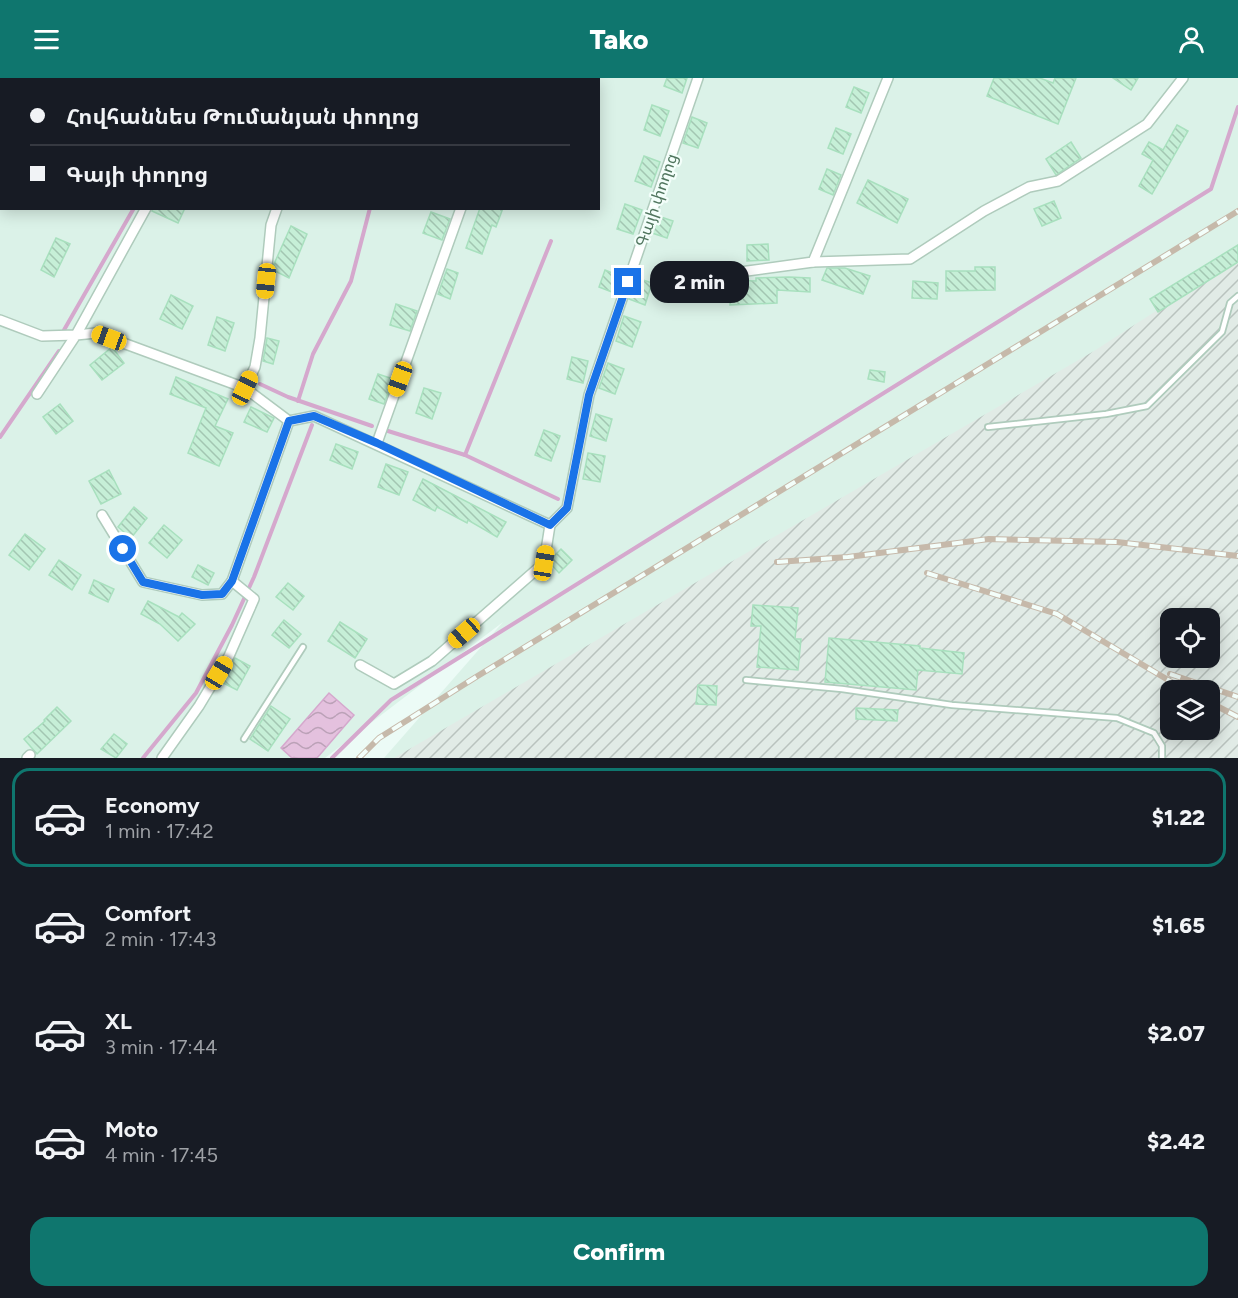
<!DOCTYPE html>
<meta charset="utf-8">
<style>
body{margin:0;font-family:Figtree,"Noto Sans Armenian",sans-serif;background:#20242c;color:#f1f3f6;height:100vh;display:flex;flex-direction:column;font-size:22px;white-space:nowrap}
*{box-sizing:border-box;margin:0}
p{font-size:20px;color:#9ea1a6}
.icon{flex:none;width:33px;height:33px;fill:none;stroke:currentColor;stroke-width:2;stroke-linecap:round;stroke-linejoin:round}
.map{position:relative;height:680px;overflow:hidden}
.panel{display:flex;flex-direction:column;background:#171b24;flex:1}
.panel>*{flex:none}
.top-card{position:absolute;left:0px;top:0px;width:600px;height:132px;box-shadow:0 3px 15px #0003;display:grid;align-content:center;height:132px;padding:0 30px;background:#171b24}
.fabs{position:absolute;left:1160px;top:530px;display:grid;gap:12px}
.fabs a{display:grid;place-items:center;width:60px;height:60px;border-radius:12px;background:#171b24;box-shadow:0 3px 15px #0003;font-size:30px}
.end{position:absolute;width:27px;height:27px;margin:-14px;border:8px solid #1a73e8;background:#fff;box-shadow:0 0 0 3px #fff}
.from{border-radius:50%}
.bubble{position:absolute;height:42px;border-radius:18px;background:#171b24;box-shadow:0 3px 15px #0003;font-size:20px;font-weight:800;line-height:42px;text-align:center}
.car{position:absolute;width:18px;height:36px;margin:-18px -9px;border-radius:8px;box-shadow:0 0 4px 2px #0007;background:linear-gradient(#f5c518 24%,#345 0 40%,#f5c518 0 76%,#345 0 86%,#f5c518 0)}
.top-card b{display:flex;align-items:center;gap:21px;height:57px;font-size:22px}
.top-card b+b{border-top:2px solid #363941}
.top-card i{width:15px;height:15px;background:#f1f3f6}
ul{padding:10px 0 0;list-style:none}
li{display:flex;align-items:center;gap:18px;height:99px;margin:0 12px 9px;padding:0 18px;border:3px solid transparent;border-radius:18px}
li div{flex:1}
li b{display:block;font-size:22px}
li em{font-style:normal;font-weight:800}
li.active{border-color:#0f766e}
li>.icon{width:54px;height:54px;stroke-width:1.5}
.primary-button{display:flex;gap:12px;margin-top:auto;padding:12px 30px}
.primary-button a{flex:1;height:69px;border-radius:18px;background:#0f766e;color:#fff;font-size:24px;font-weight:800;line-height:69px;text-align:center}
header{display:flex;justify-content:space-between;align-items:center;height:78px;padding:0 30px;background:#0f766e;color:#fff;font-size:27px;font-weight:800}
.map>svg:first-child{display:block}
.residential{fill:#dbf2e8;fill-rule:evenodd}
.industrial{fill:url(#industrial-furrows);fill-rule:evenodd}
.water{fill:url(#water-waves);stroke:#d5a8cd;stroke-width:1.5}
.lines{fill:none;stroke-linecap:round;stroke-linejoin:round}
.stream{stroke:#d5a8cd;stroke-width:4}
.building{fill:url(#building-back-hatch);stroke:#a8e0be;stroke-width:1.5}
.lane-casing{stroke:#afcbbc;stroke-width:8}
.street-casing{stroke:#afcbbc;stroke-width:12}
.lane{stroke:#fff;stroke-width:4.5}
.street{stroke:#fff;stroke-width:9}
.rail-casing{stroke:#c6b9aa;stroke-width:6}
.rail{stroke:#f3fefa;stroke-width:4;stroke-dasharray:11;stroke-linecap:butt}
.route{stroke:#1a73e8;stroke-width:8}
.labels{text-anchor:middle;stroke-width:4.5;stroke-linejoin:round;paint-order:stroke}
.street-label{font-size:16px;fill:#50755e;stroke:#f3fefa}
</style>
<header><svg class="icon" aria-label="menu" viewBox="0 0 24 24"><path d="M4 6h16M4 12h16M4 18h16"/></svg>Tako<svg class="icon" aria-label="person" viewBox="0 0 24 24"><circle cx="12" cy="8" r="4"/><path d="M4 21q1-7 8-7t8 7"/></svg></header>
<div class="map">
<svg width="1238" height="680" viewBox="0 0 1238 680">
<defs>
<pattern id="industrial-furrows" width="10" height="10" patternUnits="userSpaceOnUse" patternTransform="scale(1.5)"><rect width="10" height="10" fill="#e1ebe6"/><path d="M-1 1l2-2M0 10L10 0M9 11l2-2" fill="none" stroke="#b9c3be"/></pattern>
<pattern id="water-waves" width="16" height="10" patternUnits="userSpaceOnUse" patternTransform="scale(1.5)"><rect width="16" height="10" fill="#e4c1de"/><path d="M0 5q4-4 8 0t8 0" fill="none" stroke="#bba1b7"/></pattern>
<pattern id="building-back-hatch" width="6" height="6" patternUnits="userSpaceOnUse" patternTransform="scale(1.5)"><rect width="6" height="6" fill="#c6efd7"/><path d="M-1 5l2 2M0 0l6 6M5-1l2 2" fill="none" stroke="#a3c6b2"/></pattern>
</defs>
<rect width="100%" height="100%" fill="#ecfbf6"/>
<!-- residential -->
<path class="residential" d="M0,0H1238V680H384L503,544L325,680H0ZM2,2H598V130H2ZM1170,540H1209V579H1170ZM1170,612H1209V651H1170Z"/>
<!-- industrial -->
<path class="industrial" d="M1238,180V680H394L1094,273ZM1170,540H1209V579H1170ZM1170,612H1209V651H1170Z"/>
<!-- water -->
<path class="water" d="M329,615L354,637L317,680H292L281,670Z"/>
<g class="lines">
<!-- stream -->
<g class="stream">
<path d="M208,2L209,0"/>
<path d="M64,252L134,130"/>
<path d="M260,306L288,319L372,348"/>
<path d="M298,323L313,276L351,203L370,130"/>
<path d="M388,353L465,377L558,421"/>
<path d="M0,359L59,273"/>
<path d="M465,377L551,163"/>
<path d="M143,680L196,615L232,547L254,499L312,347"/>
<path d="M332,680L391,622L1211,111L1238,29"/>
</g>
</g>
<!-- building -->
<g class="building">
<path d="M667,0H687L682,15L664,8Z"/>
<path d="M994,0H1040L1053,5L1055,0H1076L1058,46L987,18Z"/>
<path d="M1113,0H1138L1131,12Z"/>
<path d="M854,9L869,15L861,35L846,29Z"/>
<path d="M652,27L669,33L660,58L644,52Z"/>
<path d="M692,39L707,45L698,70L683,65Z"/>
<path d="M1177,47L1188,53L1152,116L1139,108L1153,82L1142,76L1149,64L1163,72Z"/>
<path d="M836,50L851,56L843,76L828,70Z"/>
<path d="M1071,64L1081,80L1056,97L1046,81Z"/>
<path d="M644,78L660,84L651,109L635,103Z"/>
<path d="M827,91L841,97L833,117L819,111Z"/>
<path d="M868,102L908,121L897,145L857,125Z"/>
<path d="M1054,123L1061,140L1042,148L1034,131Z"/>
<path d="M625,126L642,132L633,156L617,151Z"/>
<path d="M153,130H185L178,145L152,133Z"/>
<path d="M480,130H503L496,149L492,147L482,176L466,170Z"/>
<path d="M431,134L450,141L442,162L423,155Z"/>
<path d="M658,138L673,143L667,160L652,155Z"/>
<path d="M291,148L307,156L289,200L273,192L274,186Z"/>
<path d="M56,160L70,166L54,199L41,192Z"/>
<path d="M768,166L769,182L747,183V167Z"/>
<path d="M1238,167V184L1158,234L1150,221Z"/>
<path d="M975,189H995V212L946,213V193H975Z"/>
<path d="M827,190H845L870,198L863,216L822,202Z"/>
<path d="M447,191L458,195L450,221L438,216Z"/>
<path d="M605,192L622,199L617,216L599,209Z"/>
<path d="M789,199L810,200V214L777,212V225L730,227L731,202L756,203V200Z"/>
<path d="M637,200L652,205L645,227L629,221Z"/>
<path d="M913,203L938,205L937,221L912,220Z"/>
<path d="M171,217L193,228L182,251L160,241Z"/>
<path d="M396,226L417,233L410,253L390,247Z"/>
<path d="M624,238L641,244L632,269L616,263Z"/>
<path d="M217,239L234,245L225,273L208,267Z"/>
<path d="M267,260L279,263L273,286L263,283Z"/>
<path d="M112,269L124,285L102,302L90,287Z"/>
<path d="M572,279L588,283L583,305L567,301Z"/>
<path d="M608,285L624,291L615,316L599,310Z"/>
<path d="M870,292L885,294L884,304L868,301Z"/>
<path d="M378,296L393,301L384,326L369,321Z"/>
<path d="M176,299L228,321L215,348L233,355L219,388L188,375L206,330L170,316Z"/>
<path d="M424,310L441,315L432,341L416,335Z"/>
<path d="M60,326L73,343L56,356L43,339Z"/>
<path d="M251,329L274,340L267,354L244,344Z"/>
<path d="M596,336L612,341L606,363L590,358Z"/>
<path d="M544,352L560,358L551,383L535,377Z"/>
<path d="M336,366L358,374L352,391L330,382Z"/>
<path d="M588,375L605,378L600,404L583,401Z"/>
<path d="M386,386L408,394L399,417L378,409Z"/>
<path d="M109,392L121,416L101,426L89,403Z"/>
<path d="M423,401L506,444L497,459L468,442L467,445L437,429L435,433L413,422Z"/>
<path d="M134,429L147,440L131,460L118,449Z"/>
<path d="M164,447L182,462L167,480L149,465Z"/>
<path d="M25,456L45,471L29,492L9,477Z"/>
<path d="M561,471L572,482L559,495L551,486L552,480Z"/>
<path d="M59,482L81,497L72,512L49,497Z"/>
<path d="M198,487L214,495L208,507L192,499Z"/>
<path d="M94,502L114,511L108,524L89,515Z"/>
<path d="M288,505L304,518L293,532L276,519Z"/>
<path d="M148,523L179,539L182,535L195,546L178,563L160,546L141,536Z"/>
<path d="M753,527L798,530L795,561H801L798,592L757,589L761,548H751Z"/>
<path d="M284,542L301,556L289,570L272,557Z"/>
<path d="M340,544L367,561L355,580L328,563Z"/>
<path d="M829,560L920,568V570L964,575L962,596L918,592L916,612L825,604Z"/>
<path d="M235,580L250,588L237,612L221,604Z"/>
<path d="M698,607L717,608L716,627L696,626Z"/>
<path d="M271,628L290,641L268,673L250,661Z"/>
<path d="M57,629L71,643L37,676L24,661L45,643L44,642Z"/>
<path d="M856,630L898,632L897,643L856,641Z"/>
<path d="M114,656L127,666L116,680L101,671Z"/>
</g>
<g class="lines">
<defs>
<g id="lane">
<path d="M988,349L1106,336L1147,328L1222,254L1230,225L1238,218"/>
<path d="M746,602L842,611L952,627L1117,640L1154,655L1162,668V680"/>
<path d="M244,661L303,569"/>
</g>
<g id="street">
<path d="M217,0L219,1"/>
<path d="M320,2L321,0"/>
<path d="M506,2V0"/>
<path d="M277,130L271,147L260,260L255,289L245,310L289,343"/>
<path d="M813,184L910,181L984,133L1029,109L1058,103L1147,46L1183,0"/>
<path d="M725,196L813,184L888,0"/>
<path d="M0,242L42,258L76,257L146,130"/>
<path d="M37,316L76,257L96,255L245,310"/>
<path d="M289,343L314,338L550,447"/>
<path d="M377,365L461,130"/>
<path d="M102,437L143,504L202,517L222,516L232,503L289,343"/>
<path d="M550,447L567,430L589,317L698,0"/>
<path d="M360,587L394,606L432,583L544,485L550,447"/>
<path d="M27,680L30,677"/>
<path d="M162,680L199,628L229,578L254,521L232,503"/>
</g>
</defs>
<!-- lane casing -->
<use href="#lane" class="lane-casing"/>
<!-- street casing -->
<use href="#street" class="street-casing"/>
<!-- lane -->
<use href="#lane" class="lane"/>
<!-- street -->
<use href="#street" class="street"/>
<defs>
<g id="rail">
<path d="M777,484L848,479L989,461L1117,464L1238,478"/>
<path d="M927,495L1057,536L1185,612"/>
<path d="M1170,596L1238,619"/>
<path d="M1209,624L1238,639"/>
<path d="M359,680L379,660L476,599L1238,133"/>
</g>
</defs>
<!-- rail casing -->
<use href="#rail" class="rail-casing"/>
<!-- rail -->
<use href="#rail" class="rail"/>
</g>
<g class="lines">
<!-- route -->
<path class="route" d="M123,471L143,504L202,517L222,516L232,503L289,343L314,338L377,365L550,447L567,430L589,317L628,204"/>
</g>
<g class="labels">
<!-- street labels -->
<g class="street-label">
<text transform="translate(656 122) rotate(-71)" y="6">Գայի փողոց</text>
</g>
</g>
</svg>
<div class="fabs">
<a><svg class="icon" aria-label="locate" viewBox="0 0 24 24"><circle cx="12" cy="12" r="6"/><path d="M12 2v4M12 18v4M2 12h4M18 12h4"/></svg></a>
<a><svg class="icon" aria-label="layers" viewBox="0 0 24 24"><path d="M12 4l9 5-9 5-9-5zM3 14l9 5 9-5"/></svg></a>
</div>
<i class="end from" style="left:123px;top:471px"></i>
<i class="end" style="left:628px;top:204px"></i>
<div class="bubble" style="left:650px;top:183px;width:99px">2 min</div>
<i class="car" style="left:266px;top:203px;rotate:186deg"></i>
<i class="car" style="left:109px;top:260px;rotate:290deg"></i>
<i class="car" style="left:400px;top:301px;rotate:200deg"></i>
<i class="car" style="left:245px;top:310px;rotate:25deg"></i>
<i class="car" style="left:544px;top:485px;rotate:9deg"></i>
<i class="car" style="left:464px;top:555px;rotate:229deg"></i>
<i class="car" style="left:219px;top:595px;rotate:31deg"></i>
<div class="top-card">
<b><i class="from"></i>Հովհաննես Թումանյան փողոց</b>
<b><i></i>Գայի փողոց</b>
</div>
</div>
<section class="panel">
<ul>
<li class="active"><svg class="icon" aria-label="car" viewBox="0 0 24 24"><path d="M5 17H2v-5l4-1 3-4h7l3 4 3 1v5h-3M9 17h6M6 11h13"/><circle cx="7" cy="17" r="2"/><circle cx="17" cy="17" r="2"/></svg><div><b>Economy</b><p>1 min · 17:42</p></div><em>$1.22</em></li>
<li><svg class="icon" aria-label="car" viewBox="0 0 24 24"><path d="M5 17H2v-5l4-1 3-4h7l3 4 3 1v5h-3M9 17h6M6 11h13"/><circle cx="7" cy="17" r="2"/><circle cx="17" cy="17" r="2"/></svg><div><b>Comfort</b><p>2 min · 17:43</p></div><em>$1.65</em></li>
<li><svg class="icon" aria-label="car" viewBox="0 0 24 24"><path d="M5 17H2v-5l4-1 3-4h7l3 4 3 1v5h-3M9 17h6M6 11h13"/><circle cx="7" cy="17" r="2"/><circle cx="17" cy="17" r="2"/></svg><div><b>XL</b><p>3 min · 17:44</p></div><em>$2.07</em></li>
<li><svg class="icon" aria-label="car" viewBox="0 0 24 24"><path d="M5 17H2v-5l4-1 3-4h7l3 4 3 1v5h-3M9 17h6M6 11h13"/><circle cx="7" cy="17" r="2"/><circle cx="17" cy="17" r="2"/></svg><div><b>Moto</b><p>4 min · 17:45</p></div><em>$2.42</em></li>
</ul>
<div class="primary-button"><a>Confirm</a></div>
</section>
